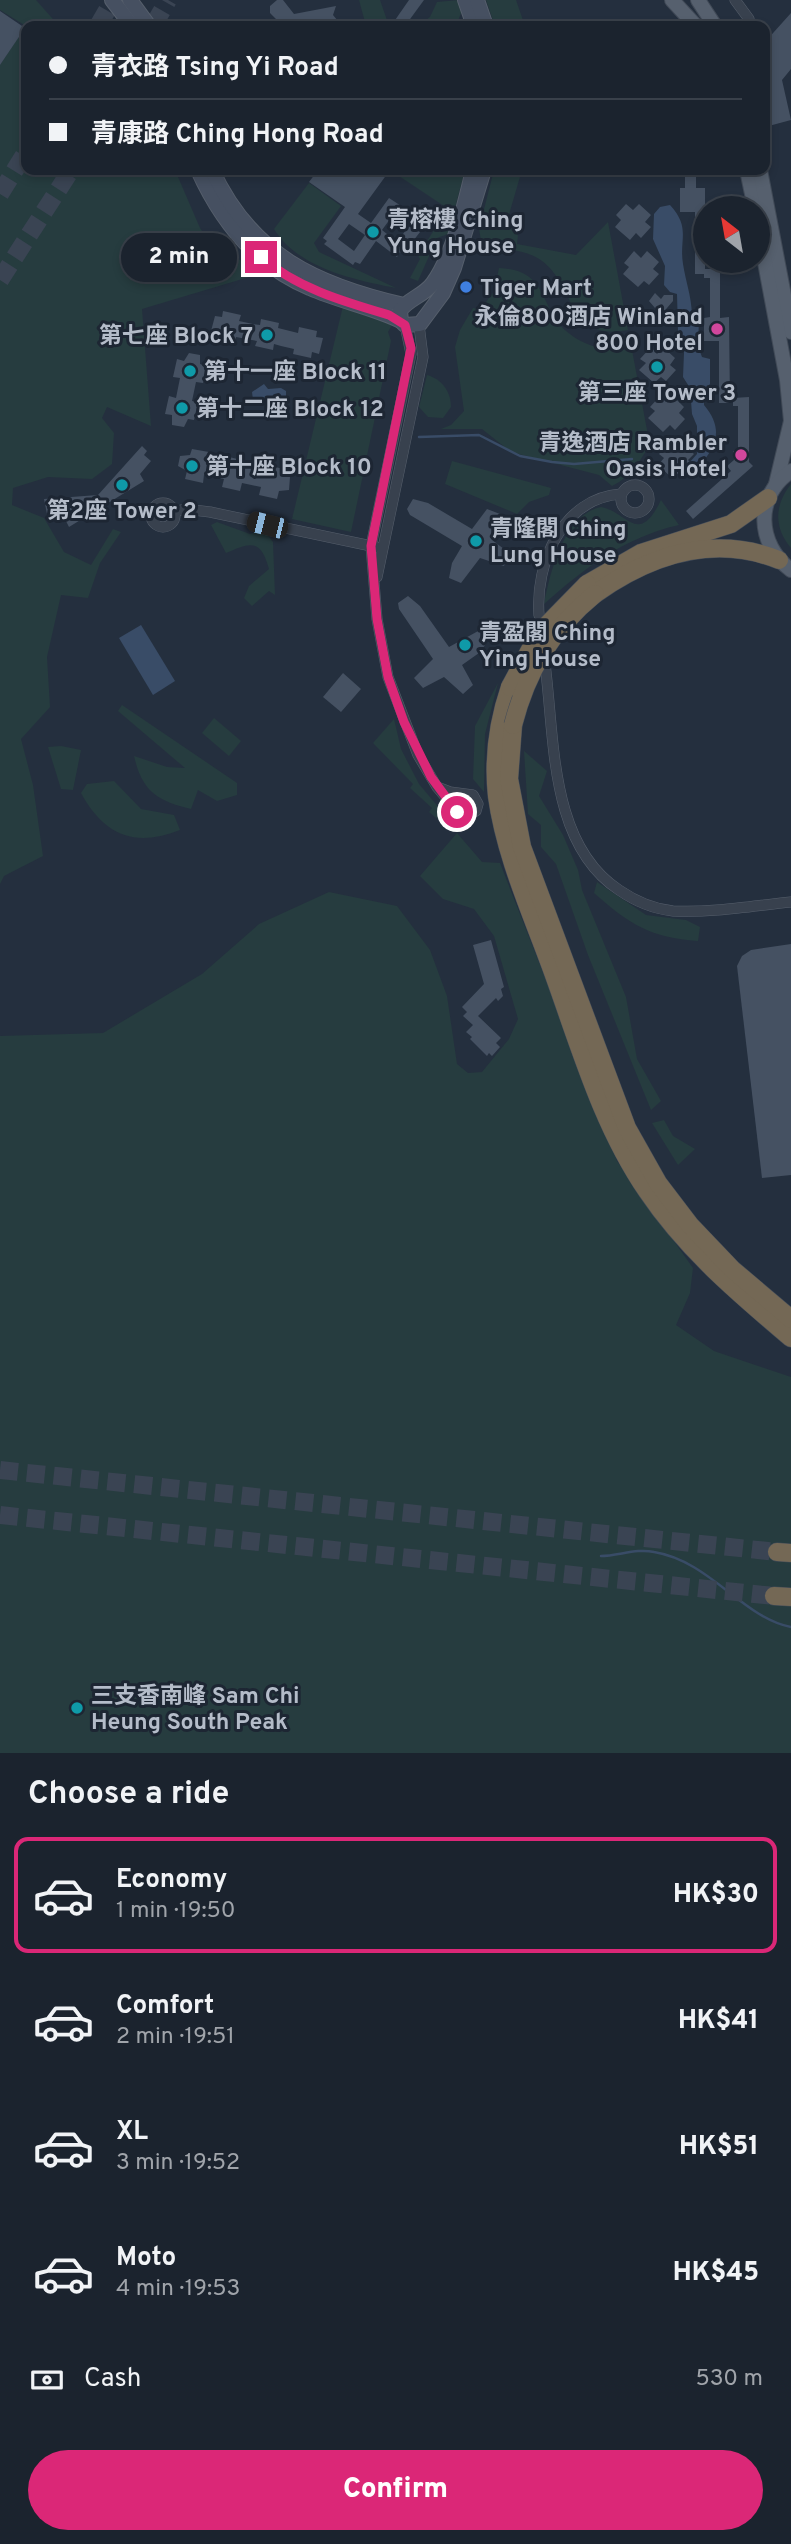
<!DOCTYPE html>
<meta charset="utf-8">
<style>
body{margin:0;font-family:Overpass,"Noto Sans TC",sans-serif;background:#282f3a;color:#f1f3f6;height:100vh;display:flex;flex-direction:column;font-size:26px;white-space:nowrap}
*{box-sizing:border-box;margin:0}
p{font-size:23px;color:#a0a4aa}
.icon{flex:none;width:38px;height:38px;fill:none;stroke:currentColor;stroke-width:2;stroke-linecap:round;stroke-linejoin:round}
.map{position:relative;height:1753px;overflow:hidden}
.panel{display:flex;flex-direction:column;background:#1b232e;flex:1}
.panel>*{flex:none}
.guide{position:absolute;left:21px;top:21px;width:749px;height:154px;border-radius:14px;box-shadow:0 4px 10px #0003,0 0 0 2px #39404a;display:grid;align-content:center;height:154px;padding:0 28px;background:#1b232e}
.needle{width:46px;rotate:329deg}
.buttons{position:absolute;left:693px;top:196px;display:grid;gap:14px}
.buttons a{display:grid;place-items:center;width:77px;height:77px;border-radius:50%;background:#1b232e;box-shadow:0 4px 10px #0003,0 0 0 2px #39404a;font-size:35px}
.end{position:absolute;width:32px;height:32px;margin:-16px;border:9px solid #db2777;background:#fff;box-shadow:0 0 0 4px #fff}
.from{border-radius:50%}
.bubble{position:absolute;height:49px;border-radius:24px;background:#1b232e;box-shadow:0 4px 10px #0003,0 0 0 2px #39404a;font-size:23px;font-weight:800;line-height:49px;text-align:center}
.car{position:absolute;width:21px;height:42px;margin:-21px -10px;border-radius:9px;box-shadow:0 0 5px 2px #0007;background:linear-gradient(#222 24%,#8ab4d8 0 40%,#222 0 76%,#8ab4d8 0 86%,#222 0)}
.guide b{display:flex;align-items:center;gap:24px;height:66px;font-size:26px}
.guide b+b{border-top:2px solid #39404a}
.guide i{width:18px;height:18px;background:#f1f3f6}
ul{padding:0;list-style:none}
li{display:flex;align-items:center;gap:21px;height:116px;margin:0 14px 10px;padding:0 14px;border:4px solid transparent;border-radius:14px}
li div{flex:1}
li b{display:block;font-size:26px}
li em{font-style:normal;font-weight:800}
li.selected{border-color:#db2777}
li>.icon{width:63px;height:63px;stroke-width:1.5}
h2{padding:0 28px;font-size:32px;line-height:84px}
.pay{display:flex;align-items:center;gap:18px;height:77px;padding:0 28px;font-size:26px}
.pay p{margin-inline-start:auto}
.primary-button{display:flex;gap:14px;margin-top:auto;padding:14px 28px}
.primary-button a{flex:1;height:80px;border-radius:42px;background:#db2777;color:#fff;font-size:28px;font-weight:800;line-height:80px;text-align:center}
.map>svg:first-child{display:block}
.green{fill:#263c3f}
.water{fill:#394c67}
.lines{fill:none;stroke-linecap:round;stroke-linejoin:round}
.stream{stroke:#394c67;stroke-width:2.5}
.building{fill:#455162;fill-rule:evenodd}
.highway-tunnel{stroke:#3a4453;stroke-width:18;stroke-dasharray:18 9;stroke-linecap:butt}
.street-casing{stroke:#565f6c;stroke-width:11}
.secondary-casing{stroke:#565f6c;stroke-width:16}
.primary-casing{stroke:#414a57;stroke-width:16}
.highway-casing{stroke:#434c59;stroke-width:19}
.street{stroke:#38414e;stroke-width:10}
.secondary{stroke:#465061;stroke-width:14}
.primary{stroke:#56606e;stroke-width:14}
.highway{stroke:#746855;stroke-width:18}
.highway-bridge-casing{stroke:#434c59;stroke-width:19;stroke-linecap:butt}
.highway-bridge{stroke:#746855;stroke-width:18}
.route{stroke:#db2777;stroke-width:9}
.culture-dot{fill:#0f9aa8;stroke:#1d2633;stroke-width:2.5}
.shop-dot{fill:#3f7fe0;stroke:#1d2633;stroke-width:2.5}
.hotel-dot{fill:#d1479c;stroke:#1d2633;stroke-width:2.5}
.labels{text-anchor:middle;stroke-width:6;stroke-linejoin:round;paint-order:stroke}
.poi-label{font-size:23px;font-weight:bold;fill:#b4bcc9;stroke:#1d2633;text-anchor:start}
</style>
<div class="map">
<svg width="791" height="1753" viewBox="0 0 791 1753">
<rect width="100%" height="100%" fill="#242f3e"/>
<!-- green -->
<g class="green">
<path d="M0,0H36L59,26H26V170H175L200,228L212,246L252,266L249,277L142,309L151,426L107,407L102,418L114,433L112,464L92,479L48,477L13,488L12,505L44,518L64,552L91,565L113,529L121,532L100,563L88,598L61,595L47,657L50,707L21,739L33,785L43,856L4,876L0,884V65L26,26L0,10Z"/>
<path d="M359,0H380L389,26H366Z"/>
<path d="M459,0L464,6L457,23L466,26H418L430,17L437,2Z"/>
<path d="M486,0H516L525,26H495Z"/>
<path d="M421,170H465L448,234L437,238L418,281L410,278L420,259L418,255L445,213L444,206L399,176L410,177Z"/>
<path d="M494,170H522L508,218L518,236L517,244L576,255L608,222L628,330C567,342 575,285 542,261C525,248 500,251 481,240L479,229Z"/>
<path d="M309,183L341,206L314,243L319,252L396,288C354,280 298,268 274,229Z"/>
<path d="M499,268C551,270 538,311 570,334C589,349 609,350 632,350L650,446C639,460 633,476 612,486L599,475L511,452L482,429H441L451,425L464,411L455,347L460,330L473,308L481,309L494,291Z"/>
<path d="M343,306L393,323L388,332L391,341L351,532L292,519Z"/>
<path d="M427,375C442,379 451,392 451,407L443,418L428,417L419,407Z"/>
<path d="M452,461L551,488L549,495L529,502L517,514L445,484Z"/>
<path d="M791,484V548C774,528 774,505 791,484Z"/>
<path d="M661,500L679,525C623,538 586,567 544,604C550,573 564,514 601,507C628,512 638,547 661,500Z"/>
<path d="M217,522L250,534L263,529L273,542L275,595L269,591L252,606L244,598L249,586L269,569C261,539 251,542 226,553L211,525Z"/>
<path d="M498,683L485,734L484,792L473,779L475,726Z"/>
<path d="M122,705L237,783V795L217,801L198,790L191,809C157,801 142,791 134,756L167,767L185,768L118,711Z"/>
<path d="M214,718L241,741L229,756L202,733Z"/>
<path d="M394,719L401,749L419,784L456,828L453,832L429,812L432,808L410,788L413,784L373,743Z"/>
<path d="M61,746L81,750L73,790L61,789L48,747Z"/>
<path d="M524,751L547,771L539,796L563,835L578,870L582,890L626,997L637,1059L661,1101L651,1110L588,955L556,864L541,847V825L528,814Z"/>
<path d="M114,781L141,809L174,815L180,830C134,848 104,835 81,793L87,784Z"/>
<path d="M457,833L482,862L500,863L617,1161L693,1268L690,1293L676,1325L714,1351L791,1377V1753H0V1036L103,1033L202,974L259,924L329,892L397,906L430,950L447,996L457,1064L468,1073L482,1072L509,1039L518,1019L494,936L474,909L443,899L420,876Z"/>
<path d="M597,882L646,915L686,920L700,927L698,941C651,938 629,924 594,893Z"/>
<path d="M664,1120L673,1136L695,1149L678,1165L652,1123Z"/>
</g>
<!-- water -->
<g class="water">
<path d="M670,205C691,228 679,239 683,264C686,283 691,294 692,314L699,319L698,346L702,357L710,359V384L704,391V405C724,429 717,446 698,468L690,462L697,454V426L692,414L690,388L683,377L684,353L678,332L677,294L670,292L664,285L665,266L653,239L654,214L660,207Z"/>
<path d="M264,384L268,389L281,388L286,391V404L276,408L253,400L252,392Z"/>
<path d="M141,625L175,681L153,695L119,638Z"/>
</g>
<g class="lines">
<!-- stream -->
<g class="stream">
<path d="M419,437L479,435L520,456L552,462L574,464L632,459"/>
<path d="M601,1556C618,1556 637,1548 654,1552C710,1561 743,1618 791,1627"/>
</g>
</g>
<!-- building -->
<g class="building">
<path d="M277,0H283L294,14L336,6L333,15L342,26H283L270,13V6Z"/>
<path d="M409,0H424L405,26H397L393,23Z"/>
<path d="M0,11L25,28L0,65Z"/>
<path d="M791,13V69L782,80L791,120L765,127V42Z"/>
<path d="M318,170H362L371,176L375,170H390L358,214L371,223L389,198L427,223L403,254L400,252L397,257L376,241L360,264L355,262L353,265L324,244L327,241L323,238L345,207L309,182ZM393,215L409,226L397,242L382,230ZM349,224L365,235L354,251L338,239Z"/>
<path d="M685,170H696V188H705V269H720V318L729,317L730,403H719V341H704V318L710,317V278H704V274H695V212H680V188H685Z"/>
<path d="M626,204L633,210L639,204L651,215L645,222L651,227L641,238L636,233L630,240L615,227L621,220L616,215Z"/>
<path d="M634,251L641,258L647,251L659,262L653,269L659,274L649,285L644,281L638,287L623,274L629,267L624,263Z"/>
<path d="M655,293L661,299L664,295H673V301L661,315L649,301Z"/>
<path d="M223,311L241,315L239,321L253,324L260,325L261,319L279,323L278,328L298,333L299,327L317,331L316,337L323,338L319,354L312,352L311,358L293,354L294,349L281,346L274,344L273,350L255,346L257,341L236,337L235,343L217,339L218,333L211,331L215,316L222,317Z"/>
<path d="M651,347L657,354L663,347L675,358L670,365L676,370L666,381L661,377L654,383L639,370L646,363L640,359Z"/>
<path d="M189,353L200,355V364L207,366L203,383L196,382L192,401L198,402L194,420L188,419L184,427L172,425V415L165,414L169,396L176,398L180,378L173,377L177,359L184,361Z"/>
<path d="M672,395L684,407L679,413L685,419L675,430L670,425L663,432L648,418L655,411L650,407L660,396L666,402Z"/>
<path d="M749,397V462L753,466L693,519L686,511L731,471L727,466L734,460L733,451H738V406H733V398Z"/>
<path d="M669,443L676,449L682,443L694,454L688,460L694,466L684,477L679,472L673,479L658,465L664,458L659,454Z"/>
<path d="M142,446L147,451L144,455L151,461L140,474L144,481L69,527L62,513L47,514L44,499L98,495Z"/>
<path d="M192,449L209,452L208,459L228,463L229,457L246,461L245,467L265,471L266,465L284,469L282,475L290,477L289,490L279,491L277,499L259,495L261,487L242,483L240,491L222,487L224,479L204,475L203,483L185,479L187,471L178,466L180,456L190,455Z"/>
<path d="M413,499L428,503L472,529L487,509L500,514L491,539L509,553L504,566L480,558L461,583L449,578L452,563L462,546L410,515L407,509Z"/>
<path d="M408,596L420,606L449,647L480,630L489,640L479,653L462,665L473,685L463,694L444,677L423,688L414,678L433,659L399,609L398,603Z"/>
<path d="M343,673L361,689L341,712L323,697Z"/>
<path d="M491,940L504,987L501,989L503,996L498,1001L496,998L478,1016L501,1038L496,1043L500,1047L492,1056L489,1053L487,1056L470,1039L472,1037L466,1032L473,1025L463,1016L467,1012L462,1007L484,984L473,945Z"/>
<path d="M791,944V1175L762,1178L737,966L742,956L751,950Z"/>
</g>
<g class="lines">
<!-- highway-tunnel -->
<g class="highway-tunnel">
<path d="M98,26L113,0"/>
<path d="M153,26L168,0"/>
<path d="M0,194L26,152"/>
<path d="M0,280L71,170"/>
<path d="M0,1470L777,1552"/>
<path d="M0,1515L774,1596"/>
</g>
<defs>
<g id="street">
<path d="M735,0L749,19"/>
<path d="M405,325L411,354L371,546L377,619L388,677L418,755L437,787L458,812L467,816L476,811L478,804L473,795L450,792L437,787"/>
<circle cx="635" cy="499" r="14"/>
<circle cx="163" cy="515" r="12"/>
<path d="M174,512L185,509L210,512L376,547"/>
<path d="M377,577L423,357L419,325"/>
<path d="M539,615C535,564 562,498 621,494"/>
<path d="M545,664C555,739 549,844 619,890C635,901 654,909 673,911C712,913 752,906 791,902"/>
</g>
<g id="secondary">
<path d="M112,0L132,26"/>
<path d="M130,0L149,26"/>
<path d="M465,0L474,26"/>
<path d="M477,0L486,26"/>
<path d="M198,170C221,221 257,266 310,288C339,301 372,307 401,321"/>
<path d="M212,170C251,255 316,285 404,305"/>
<path d="M473,170C465,204 453,255 433,283C424,296 407,299 400,311L401,321L405,325L420,324L443,293L454,268L484,170"/>
</g>
<g id="primary">
<path d="M672,0L696,26"/>
<path d="M698,0L715,26"/>
<path d="M747,170L755,208"/>
<path d="M760,170L791,332"/>
<path d="M758,225L787,380L791,421L776,484"/>
<path d="M791,471C754,496 757,545 791,570"/>
</g>
<g id="highway">
<path d="M587,584L641,553L731,524L768,498"/>
<path d="M595,594C650,555 714,534 779,560"/>
<path d="M510,687C498,722 493,759 497,796C505,855 531,912 551,967C579,1043 601,1124 647,1191C686,1249 738,1293 791,1338"/>
<path d="M513,725L509,779L522,847L627,1128L658,1183L690,1225L732,1269L791,1319"/>
<path d="M777,1552L791,1553"/>
<path d="M774,1596L791,1597"/>
</g>
</defs>
<!-- street casing -->
<use href="#street" class="street-casing"/>
<!-- secondary casing -->
<use href="#secondary" class="secondary-casing"/>
<!-- primary casing -->
<use href="#primary" class="primary-casing"/>
<!-- highway casing -->
<use href="#highway" class="highway-casing"/>
<!-- street -->
<use href="#street" class="street"/>
<!-- secondary -->
<use href="#secondary" class="secondary"/>
<!-- primary -->
<use href="#primary" class="primary"/>
<!-- highway -->
<use href="#highway" class="highway"/>
<defs>
<g id="highway-bridge">
<path d="M510,687L539,633L587,584"/>
<path d="M513,725C527,671 552,629 595,594"/>
</g>
</defs>
<!-- highway-bridge casing -->
<use href="#highway-bridge" class="highway-bridge-casing"/>
<!-- highway-bridge -->
<use href="#highway-bridge" class="highway-bridge"/>
</g>
<g class="lines">
<!-- route -->
<path class="route" d="M261,257C296,288 345,302 389,315L405,325L411,348L371,546L377,619L388,677L404,722L431,777L457,812"/>
</g>
<!-- markers -->
<g class="culture-dot">
<circle cx="373" cy="232" r="7"/>
<circle cx="267" cy="335" r="7"/>
<circle cx="657" cy="367" r="7"/>
<circle cx="190" cy="371" r="7"/>
<circle cx="182" cy="408" r="7"/>
<circle cx="192" cy="466" r="7"/>
<circle cx="122" cy="485" r="7"/>
<circle cx="476" cy="541" r="7"/>
<circle cx="465" cy="645" r="7"/>
<circle cx="77" cy="1708" r="7"/>
</g>
<circle class="shop-dot" cx="466" cy="287" r="7"/>
<g class="hotel-dot">
<circle cx="717" cy="329" r="7"/>
<circle cx="741" cy="455" r="7"/>
</g>
<g class="labels">
<!-- poi labels -->
<g class="poi-label">
<text x="387" y="227">青榕樓 Ching<tspan x="387" dy="26">Yung House</tspan></text>
<text x="480" y="295">Tiger Mart</text>
<text x="703" y="324" text-anchor="end">永倫800酒店 Winland<tspan x="703" dy="26">800 Hotel</tspan></text>
<text x="253" y="343" text-anchor="end">第七座 Block 7</text>
<text x="204" y="379">第十一座 Block 11</text>
<text x="657" y="400" text-anchor="middle">第三座 Tower 3</text>
<text x="196" y="416">第十二座 Block 12</text>
<text x="727" y="450" text-anchor="end">青逸酒店 Rambler<tspan x="727" dy="26">Oasis Hotel</tspan></text>
<text x="206" y="474">第十座 Block 10</text>
<text x="122" y="518" text-anchor="middle">第2座 Tower 2</text>
<text x="490" y="536">青隆閣 Ching<tspan x="490" dy="26">Lung House</tspan></text>
<text x="479" y="640">青盈閣 Ching<tspan x="479" dy="26">Ying House</tspan></text>
<text x="91" y="1703">三支香南峰 Sam Chi<tspan x="91" dy="26">Heung South Peak</tspan></text>
</g>
</g>
</svg>
<div class="buttons">
<a><svg class="needle" viewBox="-14 -14 28 28"><path d="M0-13l5 13h-10z" fill="#e53935"/><path d="M0 13l5-13h-10z" fill="#a0a4aa"/></svg></a>
</div>
<i class="end from" style="left:457px;top:812px"></i>
<i class="end" style="left:261px;top:257px"></i>
<div class="bubble" style="left:121px;top:233px;width:116px">2 min</div>
<i class="car" style="left:267px;top:525px;rotate:284deg"></i>
<div class="guide">
<b><i class="from"></i>青衣路 Tsing Yi Road</b>
<b><i></i>青康路 Ching Hong Road</b>
</div>
</div>
<section class="panel">
<h2>Choose a ride</h2>
<ul>
<li class="selected"><svg class="icon" aria-label="car" viewBox="0 0 24 24"><path d="M5 17H2v-5l4-1 3-4h7l3 4 3 1v5h-3M9 17h6M6 11h13"/><circle cx="7" cy="17" r="2"/><circle cx="17" cy="17" r="2"/></svg><div><b>Economy</b><p>1 min · 19:50</p></div><em>HK$30</em></li>
<li><svg class="icon" aria-label="car" viewBox="0 0 24 24"><path d="M5 17H2v-5l4-1 3-4h7l3 4 3 1v5h-3M9 17h6M6 11h13"/><circle cx="7" cy="17" r="2"/><circle cx="17" cy="17" r="2"/></svg><div><b>Comfort</b><p>2 min · 19:51</p></div><em>HK$41</em></li>
<li><svg class="icon" aria-label="car" viewBox="0 0 24 24"><path d="M5 17H2v-5l4-1 3-4h7l3 4 3 1v5h-3M9 17h6M6 11h13"/><circle cx="7" cy="17" r="2"/><circle cx="17" cy="17" r="2"/></svg><div><b>XL</b><p>3 min · 19:52</p></div><em>HK$51</em></li>
<li><svg class="icon" aria-label="car" viewBox="0 0 24 24"><path d="M5 17H2v-5l4-1 3-4h7l3 4 3 1v5h-3M9 17h6M6 11h13"/><circle cx="7" cy="17" r="2"/><circle cx="17" cy="17" r="2"/></svg><div><b>Moto</b><p>4 min · 19:53</p></div><em>HK$45</em></li>
</ul>
<div class="pay"><svg class="icon" aria-label="cash" viewBox="0 0 24 24"><path d="M3 7h18v10H3z"/><circle cx="12" cy="12" r="2"/></svg>Cash<p>530 m</p></div>
<div class="primary-button"><a>Confirm</a></div>
</section>
